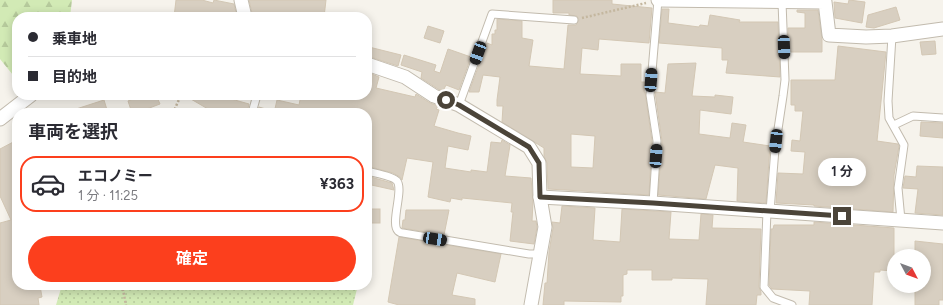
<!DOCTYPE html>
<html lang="ja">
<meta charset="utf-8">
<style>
body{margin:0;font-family:Figtree,"Noto Sans JP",sans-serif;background:#f7f7f7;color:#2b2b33;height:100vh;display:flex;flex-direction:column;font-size:15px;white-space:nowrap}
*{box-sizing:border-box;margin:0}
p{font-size:13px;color:#7c7c81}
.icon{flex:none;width:22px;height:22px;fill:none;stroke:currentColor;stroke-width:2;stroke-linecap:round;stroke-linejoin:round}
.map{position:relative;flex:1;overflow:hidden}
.sheet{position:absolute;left:12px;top:108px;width:360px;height:182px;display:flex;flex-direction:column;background:#fff;border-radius:16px;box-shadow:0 2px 10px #0003}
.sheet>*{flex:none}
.top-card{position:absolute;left:12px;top:12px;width:360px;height:88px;border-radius:16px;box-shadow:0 2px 10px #0003;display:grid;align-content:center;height:88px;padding:0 16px;background:#fff}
.needle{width:26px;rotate:131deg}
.controls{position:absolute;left:887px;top:249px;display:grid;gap:8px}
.controls a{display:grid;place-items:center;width:44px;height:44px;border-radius:50%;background:#fff;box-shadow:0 2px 10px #0003;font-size:20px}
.end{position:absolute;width:18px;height:18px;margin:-9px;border:5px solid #4b4439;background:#fff;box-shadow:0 0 0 2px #fff}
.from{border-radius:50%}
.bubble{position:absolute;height:28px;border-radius:14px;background:#fff;box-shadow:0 2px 10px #0003;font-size:13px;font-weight:700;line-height:28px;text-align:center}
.car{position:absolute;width:12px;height:24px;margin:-12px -6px;border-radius:5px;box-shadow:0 0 3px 1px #0007;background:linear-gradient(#222 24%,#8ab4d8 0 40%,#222 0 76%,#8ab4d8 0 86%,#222 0)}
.top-card b{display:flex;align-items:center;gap:14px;height:38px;font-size:15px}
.top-card b+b{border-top:1px solid #e1e1e2}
.top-card i{width:10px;height:10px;background:#2b2b33}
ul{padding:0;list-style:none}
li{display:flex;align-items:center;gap:12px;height:56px;margin:0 8px 6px;padding:0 8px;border:2px solid #e1e1e2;border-radius:16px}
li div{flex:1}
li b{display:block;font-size:15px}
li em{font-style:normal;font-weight:700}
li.active{border-color:#fc3f1d}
li>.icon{width:36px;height:36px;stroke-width:1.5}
h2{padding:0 16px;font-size:18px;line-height:48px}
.primary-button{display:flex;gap:8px;margin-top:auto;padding:8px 16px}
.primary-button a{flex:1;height:46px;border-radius:24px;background:#fc3f1d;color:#fff;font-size:16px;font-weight:700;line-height:46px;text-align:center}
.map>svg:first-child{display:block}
.forest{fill:url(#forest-firs)}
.park{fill:url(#park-dots)}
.building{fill:#d8cfc1;stroke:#d3c7b4;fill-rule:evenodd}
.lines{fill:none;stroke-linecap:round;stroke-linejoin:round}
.lane-casing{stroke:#c2bbae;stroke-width:9}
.street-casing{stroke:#c2bbae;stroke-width:15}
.path{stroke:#c4b79f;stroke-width:2.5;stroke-dasharray:2 2;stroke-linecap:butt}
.lane{stroke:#fff;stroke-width:7}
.street{stroke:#fff;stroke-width:13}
.route{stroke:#4b4439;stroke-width:5}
</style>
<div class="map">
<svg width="943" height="305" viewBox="0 0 943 305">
<defs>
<pattern id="forest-firs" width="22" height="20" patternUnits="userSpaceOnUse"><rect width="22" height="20" fill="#d2eab5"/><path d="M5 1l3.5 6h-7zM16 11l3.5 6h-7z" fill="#b6ca9c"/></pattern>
<pattern id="park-dots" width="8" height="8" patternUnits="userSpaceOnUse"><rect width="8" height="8" fill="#d2eab5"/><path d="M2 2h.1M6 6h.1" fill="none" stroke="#b6ca9c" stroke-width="1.8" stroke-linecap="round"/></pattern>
</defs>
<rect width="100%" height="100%" fill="#f6f3ec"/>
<!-- forest -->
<path class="forest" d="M0,0H72L70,17H17V80L0,59Z"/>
<!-- park -->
<path class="park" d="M62,285H358L353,305H56Z"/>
<!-- building -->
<g class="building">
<path d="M176,0H202L213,3L214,0L234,4L237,17H174Z"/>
<path d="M249,0H326L324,17H253Z"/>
<path d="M553,0H612V4L652,8L649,43L599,39L598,50L582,48L580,74L621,76V64H641V82H645L644,92H645L652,141L649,195L548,189L547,163L544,156V148L502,122L503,106H497V100L500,77L483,75L479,92H469L487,43L492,45V34H495V30H497V19L522,21V38L533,40L529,66L564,69L568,25H576L579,20L577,16L569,15V13H553ZM571,134L595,136L593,168L571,167Z"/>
<path d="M849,0L865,2L862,23L835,18L834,2L848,4Z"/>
<path d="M896,7L900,20L874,28L866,27L868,15Z"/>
<path d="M662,9H669L668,23L699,27L700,25L708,26L710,15L740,20L739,22H778L780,77L726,73L728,60H722V48L659,43Z"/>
<path d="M797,10H818L822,39V52H789L788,28H805V13L797,12Z"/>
<path d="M428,26L444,31L440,43L424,38Z"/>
<path d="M935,41L936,54L922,55L920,42Z"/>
<path d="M838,46L886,52L877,141L898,144L899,146L894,175L893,212L814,206V205L776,203L778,173L803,174L805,152L791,151L792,140L800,141L803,111H795V105H791V80H835Z"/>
<path d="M369,47L401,55L398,66L367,56Z"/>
<path d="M448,49L471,57L459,90L446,85L443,91L438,89L421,78L422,72L401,65L404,55L436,65L434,71L440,73Z"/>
<path d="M696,63L692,96L715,97V95L733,97L731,114L700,110L699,134L730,138L732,123L746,125L743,142L770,146L766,203L737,201L738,168L715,165L706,199L658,195L662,141L655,92L665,93L668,64Z"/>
<path d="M367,72L379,77L376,88L415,97L416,94L430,103L438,106L436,109L439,110L434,126L458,133L471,136L468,150L448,146L445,168L471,172V170L487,172L491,142L501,143L502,140L510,145L505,176L531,178L533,202L532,221H536L537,227L534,244L510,241L513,212H511L512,203L462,198V200L451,198L450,202L428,197L433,162L407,158L402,180L400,177L393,173L367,166V113H274L277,100L299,105L301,95H367Z"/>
<path d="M143,95H156L160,104L136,113H132L128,101Z"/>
<path d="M184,95H217L249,104L247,113H206L208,109Z"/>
<path d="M104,100L108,113H70V111Z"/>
<path d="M259,107L269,110V113H257Z"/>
<path d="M921,122L943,123V138L920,136Z"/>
<path d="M17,140V285H23L24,289L40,286L42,297L38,298L39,305H0V223L11,220L0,196V149Z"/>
<path d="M917,166L943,167V215L915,213L918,189L903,188L905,176L916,177Z"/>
<path d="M367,176L392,183L394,190L367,184Z"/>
<path d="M562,206L595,208L593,240L620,242L622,209L671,212L669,239L699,240L701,214L713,215L712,228L761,229L759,287L761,292V295H757L756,305H706L708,279L672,278V280H652V270H627V274L623,275V296H621V302L564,301V305H543L545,283H547L549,252L553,228L552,222L560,223Z"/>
<rect x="367" y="209" width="13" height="14"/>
<path d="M406,210H449L444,235L402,228L403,220H405Z"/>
<path d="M814,222L894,228V271L880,270V272H874L872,305H809L810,291L772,289L769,285L771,229H773L774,225H814Z"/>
<path d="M399,237L501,254L495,282L457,273L452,295L475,299V305H399L388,302Z"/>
<path d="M915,241L943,244V300H939V305H915V286H924V256H915Z"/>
</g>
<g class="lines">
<defs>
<g id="lane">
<path d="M892,36L888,101L889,118L904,145L898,188L901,220"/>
<path d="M459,105L492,14L574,20"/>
<path d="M252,113L257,95"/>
<path d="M894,125L913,116L943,118"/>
<path d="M367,171C374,173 393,176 397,181C404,190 390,223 398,231C399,232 402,233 403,233L529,254H540"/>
<path d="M653,203L657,141L650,95L658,0"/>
<path d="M767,211L764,287L773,298L792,305"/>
<path d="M770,211L775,149L783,96L785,80L782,2"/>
</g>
<g id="street">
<path d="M241,0L245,17"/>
<path d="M658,0L825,2L829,35L866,37L892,36L943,29"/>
<path d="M367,64L405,77L434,96L459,105L529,147L539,163L540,197L545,227L531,305"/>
<path d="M0,119L31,95"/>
<path d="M540,197L653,203L943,223"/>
</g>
</defs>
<!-- lane casing -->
<use href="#lane" class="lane-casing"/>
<!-- street casing -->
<use href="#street" class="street-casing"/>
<!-- path -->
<g class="path">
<path d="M582,18L646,3"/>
<path d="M173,113L181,95"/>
<path d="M122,285L126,305"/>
</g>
<!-- lane -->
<use href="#lane" class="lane"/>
<!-- street -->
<use href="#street" class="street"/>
</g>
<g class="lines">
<!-- route -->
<path class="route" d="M446,100L459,105L529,147L539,163L540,197L653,203L842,216"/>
</g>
</svg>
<div class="controls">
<a><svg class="needle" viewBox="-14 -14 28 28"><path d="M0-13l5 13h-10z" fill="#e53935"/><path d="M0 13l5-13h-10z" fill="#7c7c81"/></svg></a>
</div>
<i class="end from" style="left:446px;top:100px"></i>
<i class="end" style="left:842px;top:216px"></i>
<div class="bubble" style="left:818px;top:158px;width:48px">1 分</div>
<i class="car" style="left:784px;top:47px;rotate:178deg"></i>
<i class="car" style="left:478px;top:53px;rotate:200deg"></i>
<i class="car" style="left:651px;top:80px;rotate:4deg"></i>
<i class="car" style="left:776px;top:141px;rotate:186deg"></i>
<i class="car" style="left:656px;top:156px;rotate:4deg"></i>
<i class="car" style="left:435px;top:239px;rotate:99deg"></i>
<div class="top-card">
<b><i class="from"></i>乗車地</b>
<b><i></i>目的地</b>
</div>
<section class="sheet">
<h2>車両を選択</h2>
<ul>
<li class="active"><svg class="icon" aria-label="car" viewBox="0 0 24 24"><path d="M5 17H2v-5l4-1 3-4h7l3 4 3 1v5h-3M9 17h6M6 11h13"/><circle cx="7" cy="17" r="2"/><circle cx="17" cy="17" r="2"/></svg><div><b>エコノミー</b><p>1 分 · 11:25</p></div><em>¥363</em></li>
</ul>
<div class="primary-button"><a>確定</a></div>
</section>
</div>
